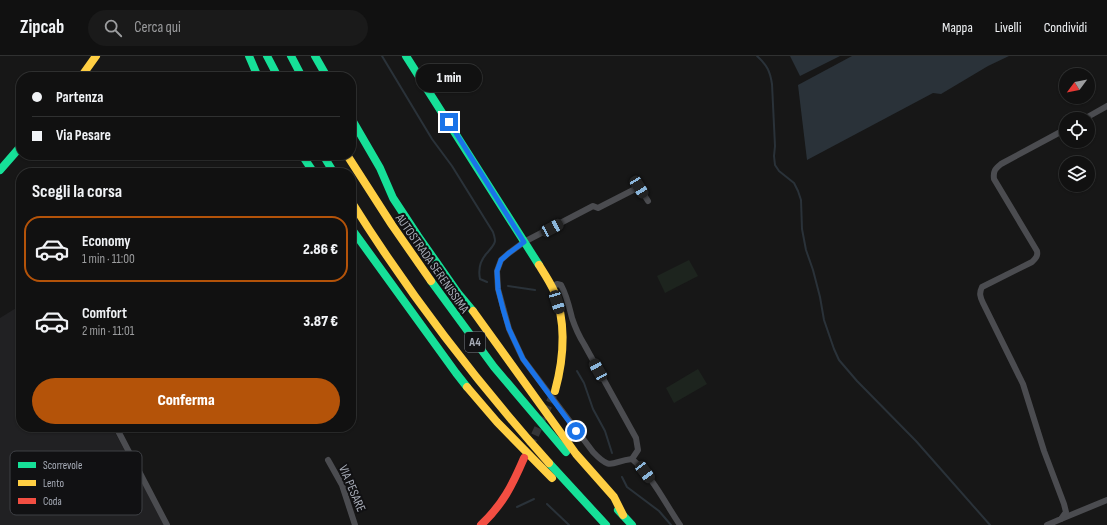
<!DOCTYPE html>
<html lang="it">
<meta charset="utf-8">
<style>
body{margin:0;font-family:"Sofia Sans Condensed",sans-serif;background:#1a1a1a;color:#f1f3f6;height:100vh;display:flex;flex-direction:column;font-size:15px;white-space:nowrap}
*{box-sizing:border-box;margin:0}
p{font-size:13px;color:#9c9d9f}
.icon{flex:none;width:22px;height:22px;fill:none;stroke:currentColor;stroke-width:2;stroke-linecap:round;stroke-linejoin:round}
.map{position:relative;flex:1;overflow:hidden}
.details{position:absolute;left:16px;top:112px;width:340px;height:264px;display:flex;flex-direction:column;background:#111;border-radius:16px;box-shadow:0 1px 3px #0004,0 0 0 1px #303131}
.details>*{flex:none}
.hud{position:absolute;left:16px;top:16px;width:340px;height:88px;border-radius:16px;box-shadow:0 1px 3px #0004,0 0 0 1px #303131;display:grid;align-content:center;height:88px;padding:0 16px;background:#111}
.needle{width:26px;rotate:238deg}
.tools{position:absolute;left:1059px;top:12px;display:grid;gap:8px}
.tools a{display:grid;place-items:center;width:36px;height:36px;border-radius:50%;background:#111;box-shadow:0 1px 3px #0004,0 0 0 1px #303131;font-size:20px}
.end{position:absolute;width:18px;height:18px;margin:-9px;border:5px solid #1a73e8;background:#fff;box-shadow:0 0 0 2px #fff}
.from{border-radius:50%}
.bubble{position:absolute;height:28px;border-radius:14px;background:#111;box-shadow:0 1px 3px #0004,0 0 0 1px #303131;font-size:13px;font-weight:800;line-height:28px;text-align:center}
.car{position:absolute;width:12px;height:24px;margin:-12px -6px;border-radius:5px;box-shadow:0 0 3px 1px #0007;background:linear-gradient(#222 24%,#8ab4d8 0 40%,#222 0 76%,#8ab4d8 0 86%,#222 0)}
.hud b{display:flex;align-items:center;gap:14px;height:38px;font-size:15px}
.hud b+b{border-top:1px solid #303131}
.hud i{width:10px;height:10px;background:#f1f3f6}
ul{padding:0;list-style:none}
li{display:flex;align-items:center;gap:12px;height:66px;margin:0 8px 6px;padding:0 8px;border:2px solid transparent;border-radius:16px}
li div{flex:1}
li b{display:block;font-size:15px}
li em{font-style:normal;font-weight:800}
li.on{border-color:#b45309}
li>.icon{width:36px;height:36px;stroke-width:1.5}
h2{padding:0 16px;font-size:18px;line-height:48px}
.cta{display:flex;gap:8px;margin-top:auto;padding:8px 16px}
.cta a{flex:1;height:46px;border-radius:24px;background:#b45309;color:#fff;font-size:16px;font-weight:800;line-height:46px;text-align:center}
header{display:flex;align-items:center;gap:24px;box-sizing:border-box;height:56px;padding:0 20px;background:#111;border-bottom:1px solid #303131}
header strong{font-size:19px}
nav{display:flex;gap:22px;margin-inline-start:auto;font-size:14px}
.search{width:280px;height:36px;background:#1a1a1a;display:flex;align-items:center;gap:10px;box-sizing:border-box;padding:0 14px;border-radius:22px;color:#9c9d9f;font-size:15px}
.map>svg:first-child{display:block}
.built{fill:#212123}
.green{fill:#1d241e}
.water{fill:#2a3239}
.lines{fill:none;stroke-linecap:round;stroke-linejoin:round}
.stream{stroke:#2a3239;stroke-width:2}
.secondary-tunnel{stroke:#343537;stroke-width:8;stroke-dasharray:8 4;stroke-linecap:butt}
.street{stroke:#4b4c50;stroke-width:6}
.fast{stroke:#16e098;stroke-width:8}
.slow{stroke:#ffcf43;stroke-width:8}
.jam{stroke:#f24e42;stroke-width:8}
.route{stroke:#1a73e8;stroke-width:5}
.labels{text-anchor:middle;stroke-width:4;stroke-linejoin:round;paint-order:stroke}
.shield{fill:#111113;stroke:#7b7e86;stroke-width:1}
.shield-label{font-size:12px;font-weight:bold;fill:#a8adb8}
.street-label{font-size:13px;fill:#a8adb8;stroke:#111113}
.key{fill:#111113;stroke:#3e4045;stroke-width:1}
.key-label{font-size:11px;fill:#a8adb8}
</style>
<header>
<strong>Zipcab</strong>
<div class="search"><svg class="icon" aria-label="search" viewBox="0 0 24 24"><circle cx="10" cy="10" r="6"/><path d="M15 15l6 6"/></svg>Cerca qui</div>
<nav><a>Mappa</a><a>Livelli</a><a>Condividi</a></nav>
</header>
<div class="map">
<svg width="1107" height="469" viewBox="0 0 1107 469">
<rect width="100%" height="100%" fill="#171717"/>
<!-- built -->
<path class="built" d="M21,249V371H112L165,469H0V262Z"/>
<!-- green -->
<g class="green">
<path d="M689,204L698,220L665,237L657,220Z"/>
<path d="M698,313L707,328L674,347L666,332Z"/>
</g>
<!-- water -->
<g class="water">
<path d="M790,0H840L800,20Z"/>
<path d="M852,0H1009L988,10L941,38L933,37L807,104L798,29Z"/>
</g>
<g class="lines">
<!-- stream -->
<g class="stream">
<path d="M382,0L432,83L452,110L493,176C494,179 495,182 495,185C494,190 490,193 488,196C481,203 478,213 480,223L487,226"/>
<path d="M757,0C767,9 770,15 772,28L775,90L774,100L775,109L779,115L794,127L798,135L801,144L802,173L806,194L813,214L820,241L824,264L834,293L839,304L857,325L916,385L990,469"/>
<path d="M508,230L535,234"/>
<path d="M577,315L584,327L593,353L605,375L612,397"/>
<path d="M622,421L627,431L659,455L671,469"/>
<path d="M547,448L569,469"/>
<path d="M517,451L534,443"/>
</g>
<!-- secondary-tunnel -->
<path class="secondary-tunnel" d="M530,390L555,335"/>
<!-- street -->
<g class="street">
<path d="M1084,63L1107,50"/>
<path d="M648,145L639,131L598,152L593,150L524,186L509,197L501,204L497,215L498,233L509,273L523,303L593,396C612,416 611,405 632,403C653,421 665,447 680,469"/>
<path d="M551,231L557,228L561,229C567,240 569,250 572,262C575,271 579,280 584,288L636,382L638,394L632,403"/>
<path d="M116,371L167,469"/>
<path d="M328,404L342,429L355,469"/>
<path d="M1061,463L1107,444"/>
<path d="M1047,469L1061,463L1066,456L1064,448L1044,395L1023,328L983,247C980,241 979,237 982,231L1032,206C1036,202 1038,200 1037,195L994,123C993,115 995,113 1001,108L1066,73"/>
</g>
<!-- fast -->
<g class="fast">
<path d="M249,0L258,21"/>
<path d="M267,0L278,21"/>
<path d="M291,0L302,21"/>
<path d="M315,0L327,21"/>
<path d="M406,0L539,209"/>
<path d="M351,62L380,112L393,142L418,180L458,237L473,255"/>
<path d="M302,99L314,117"/>
<path d="M323,99L334,117"/>
<path d="M0,114L21,90"/>
<path d="M351,172L456,317L467,331"/>
<path d="M431,225L494,311L566,396"/>
<path d="M549,407L606,469"/>
<path d="M618,454L632,469"/>
</g>
<!-- slow -->
<g class="slow">
<path d="M81,21L96,0"/>
<path d="M347,99L392,169L431,225"/>
<path d="M351,145C409,238 476,325 549,407"/>
<path d="M539,209C544,217 550,226 554,235C567,268 564,302 555,335"/>
<path d="M473,255L576,398L614,441L623,459"/>
<path d="M467,331L497,366L552,422"/>
</g>
<!-- jam -->
<path class="jam" d="M481,469C503,448 512,430 524,402"/>
</g>
<g class="lines">
<!-- route -->
<path class="route" d="M449,66L524,186L509,197L501,204L497,215L498,233L503,253L509,273L523,303L576,375"/>
</g>
<g class="labels">
<!-- shield labels -->
<rect class="shield" x="465" y="276" width="20" height="20" rx="3"/>
<g class="shield-label">
<text x="475" y="290">A4</text>
</g>
<!-- street labels -->
<g class="street-label">
<text transform="translate(433 207) rotate(55)" y="5">AUTOSTRADA SERENISSIMA</text>
<text transform="translate(353 432) rotate(67)" y="5">VIA PESARE</text>
</g>
</g>
<!-- legend -->
<rect x="10" y="395" width="132" height="64" rx="6" class="key"/>
<rect x="18" y="406" width="18" height="6" fill="#16e098"/>
<rect x="18" y="424" width="18" height="6" fill="#ffcf43"/>
<rect x="18" y="442" width="18" height="6" fill="#f24e42"/>
<g class="key-label">
<text x="43" y="413">Scorrevole</text>
<text x="43" y="431">Lento</text>
<text x="43" y="449">Coda</text>
</g>
</svg>
<div class="tools">
<a><svg class="needle" viewBox="-14 -14 28 28"><path d="M0-13l5 13h-10z" fill="#e53935"/><path d="M0 13l5-13h-10z" fill="#9c9d9f"/></svg></a>
<a><svg class="icon" aria-label="locate" viewBox="0 0 24 24"><circle cx="12" cy="12" r="6"/><path d="M12 2v4M12 18v4M2 12h4M18 12h4"/></svg></a>
<a><svg class="icon" aria-label="layers" viewBox="0 0 24 24"><path d="M12 4l9 5-9 5-9-5zM3 14l9 5 9-5"/></svg></a>
</div>
<i class="end from" style="left:576px;top:375px"></i>
<i class="end" style="left:449px;top:66px"></i>
<div class="bubble" style="left:416px;top:8px;width:66px">1 min</div>
<i class="car" style="left:639px;top:131px;rotate:148deg"></i>
<i class="car" style="left:552px;top:172px;rotate:62deg"></i>
<i class="car" style="left:557px;top:246px;rotate:163deg"></i>
<i class="car" style="left:598px;top:314px;rotate:331deg"></i>
<i class="car" style="left:645px;top:416px;rotate:143deg"></i>
<div class="hud">
<b><i class="from"></i>Partenza</b>
<b><i></i>Via Pesare</b>
</div>
<section class="details">
<h2>Scegli la corsa</h2>
<ul>
<li class="on"><svg class="icon" aria-label="car" viewBox="0 0 24 24"><path d="M5 17H2v-5l4-1 3-4h7l3 4 3 1v5h-3M9 17h6M6 11h13"/><circle cx="7" cy="17" r="2"/><circle cx="17" cy="17" r="2"/></svg><div><b>Economy</b><p>1 min · 11:00</p></div><em>2.86 €</em></li>
<li><svg class="icon" aria-label="car" viewBox="0 0 24 24"><path d="M5 17H2v-5l4-1 3-4h7l3 4 3 1v5h-3M9 17h6M6 11h13"/><circle cx="7" cy="17" r="2"/><circle cx="17" cy="17" r="2"/></svg><div><b>Comfort</b><p>2 min · 11:01</p></div><em>3.87 €</em></li>
</ul>
<div class="cta"><a>Conferma</a></div>
</section>
</div>
